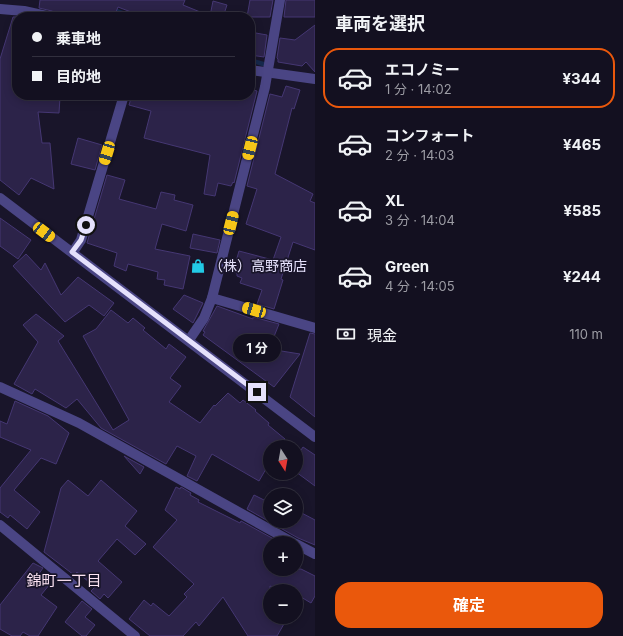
<!DOCTYPE html>
<html lang="ja">
<meta charset="utf-8">
<style>
body{margin:0;font-family:Inter,"Noto Sans JP",sans-serif;background:#201e2d;color:#f1f3f6;height:100vh;display:flex;flex-direction:column;font-size:15px;white-space:nowrap}
*{box-sizing:border-box;margin:0}
p{font-size:13px;color:#9d9da5}
.icon{flex:none;width:22px;height:22px;fill:none;stroke:currentColor;stroke-width:2;stroke-linecap:round;stroke-linejoin:round}
.map{position:relative;flex:1;overflow:hidden}
.panel{display:flex;flex-direction:column;background:#131020;width:308px}
.panel>*{flex:none}
.guide{position:absolute;left:12px;top:12px;width:243px;height:88px;border-radius:16px;box-shadow:0 2px 10px #0003,0 0 0 1px #32303e;display:grid;align-content:center;height:88px;padding:0 20px;background:#131020}
.needle{width:26px;rotate:169deg}
.fabs{position:absolute;left:263px;top:440px;display:grid;gap:8px}
.fabs a{display:grid;place-items:center;width:40px;height:40px;border-radius:50%;background:#131020;box-shadow:0 2px 10px #0003,0 0 0 1px #32303e;font-size:20px}
.end{position:absolute;width:18px;height:18px;margin:-9px;border:5px solid #e5e1fc;background:#111;box-shadow:0 0 0 2px #111}
.from{border-radius:50%}
.bubble{position:absolute;height:28px;border-radius:14px;background:#131020;box-shadow:0 2px 10px #0003,0 0 0 1px #32303e;font-size:13px;font-weight:700;line-height:28px;text-align:center}
.car{position:absolute;width:12px;height:24px;margin:-12px -6px;border-radius:5px;box-shadow:0 0 3px 1px #0007;background:linear-gradient(#f5c518 24%,#345 0 40%,#f5c518 0 76%,#345 0 86%,#f5c518 0)}
.guide b{display:flex;align-items:center;gap:14px;height:38px;font-size:15px}
.guide b+b{border-top:1px solid #32303e}
.guide i{width:10px;height:10px;background:#f1f3f6}
ul{padding:0;list-style:none}
li{display:flex;align-items:center;gap:12px;height:60px;margin:0 8px 6px;padding:0 12px;border:2px solid transparent;border-radius:16px}
li div{flex:1}
li b{display:block;font-size:15px}
li em{font-style:normal;font-weight:700}
li.selected{border-color:#ea580c}
li>.icon{width:36px;height:36px;stroke-width:1.5}
h2{padding:0 20px;font-size:18px;line-height:48px}
.pay{display:flex;align-items:center;gap:10px;height:44px;padding:0 20px;font-size:15px}
.pay p{margin-inline-start:auto}
.button{display:flex;gap:8px;margin-top:auto;padding:8px 20px}
.button a{flex:1;height:46px;border-radius:16px;background:#ea580c;color:#fff;font-size:16px;font-weight:700;line-height:46px;text-align:center}
main{display:flex;flex:1;min-height:0}
.map>svg:first-child{display:block}
.lines{fill:none;stroke-linecap:round;stroke-linejoin:round}
.stream{stroke:#16294d;stroke-width:4.5}
.building{fill:#2c2349;stroke:#453773}
.minor{stroke:#4a4584;stroke-width:10}
.tertiary{stroke:#4a4584;stroke-width:10}
.route{stroke:#e5e1fc;stroke-width:5}
.labels{text-anchor:middle;stroke-width:3.5;stroke-linejoin:round;paint-order:stroke}
.poi-label{font-size:14px;fill:#e5e1fc;stroke:#19152a;text-anchor:start}
.neighbourhood-label{font-size:15px;fill:#fce3f2;stroke:#19152a}
</style>
<main>
<div class="map">
<svg width="315" height="636" viewBox="0 0 315 636">
<rect width="100%" height="100%" fill="#19152a"/>
<g class="lines">
<!-- stream -->
<g class="stream">
<path d="M112,9L133,17"/>
<path d="M250,60L263,64"/>
</g>
</g>
<!-- building -->
<g class="building">
<path d="M40,0H185L183,5L210,16L213,1L227,5L223,17H144L118,7L114,17H74L57,14L52,11L39,8Z"/>
<path d="M250,0H273L270,17H247Z"/>
<path d="M286,0H315V17H284Z"/>
<path d="M13,17H17V95L60,97L59,113L38,112L42,143H50L54,189L31,178L19,195L0,180V59Z"/>
<path d="M315,25V72L306,62L302,66L278,62V59L277,58L280,38L295,40Z"/>
<path d="M250,32L267,35L264,57L250,55Z"/>
<path d="M286,86L300,90L294,109L292,108L275,174L313,194L310,201L315,203V250L293,242L281,279L283,280L274,309L257,304L262,290L240,283L242,278L237,276V273L233,272L239,251L273,260L281,237L246,224L257,189L247,186L270,94L282,97Z"/>
<path d="M250,89L257,91L234,183L233,182L231,186L218,183L215,196L204,194L210,155L144,138L151,111L129,105L132,95H250Z"/>
<path d="M78,138L102,145L95,170L71,164Z"/>
<path d="M107,175L125,180L119,199L156,209L161,192L175,195L174,200L193,205L186,231L162,224L155,249L190,256L183,289L164,285L165,280L157,279L158,272L128,264L126,271L114,266L117,253L87,243Z"/>
<path d="M0,218L31,240L18,259L0,246Z"/>
<path d="M193,234L220,240L217,253L190,248Z"/>
<path d="M26,254L41,270L45,263L61,295L78,277L114,303L104,316L89,305L65,322L13,266Z"/>
<path d="M184,295L203,303L193,323L173,309Z"/>
<path d="M217,306L253,319V317L279,324L269,349L300,354L274,387L203,335L205,332L203,331Z"/>
<path d="M111,310L128,323L133,318L145,328L143,330L166,349L169,344L186,357L170,378L181,386L169,402L200,423L214,405L215,406L228,393L240,403L243,400L256,410L255,411L269,423L268,425L285,439L279,447H270V462L259,481L212,454L197,481L187,476L196,456L177,446L166,464L101,428L77,399L66,408L35,389L32,394L14,384L38,342L23,325L36,314L64,336L58,341L113,430L129,420L83,336L96,329Z"/>
<path d="M310,333L315,334V417L290,397Z"/>
<path d="M15,401L48,416L69,433L56,464L41,458L14,490L40,512L27,529L10,515L8,518L0,512V488L31,450L0,437V421L7,424Z"/>
<path d="M296,447L301,450L303,447L315,455V486L296,472Z"/>
<path d="M124,456L144,467L140,474Z"/>
<path d="M68,480L88,496L101,480L137,511L125,526L146,544L135,555L117,539L98,561L122,582L108,598L104,594L100,599L91,591L95,587L77,572L74,575L44,552L61,488Z"/>
<path d="M176,487L180,489L181,487L191,493L190,495L199,500L198,502L240,523L241,521L281,543H270V569H301L315,576V596L311,603L296,594V591H290L280,586L278,590L270,586V617H288L277,636H248L223,597L199,626L196,622L183,636H150L129,619L144,600L151,606L153,603L169,616L187,597L184,594L194,584L153,547L177,520L165,510Z"/>
<path d="M254,495L270,503V521H296V510L315,520V545L298,538L247,509Z"/>
<path d="M33,563L43,568L38,575L50,584L41,595L57,607L38,636H30L23,632L20,636H12L0,629V605Z"/>
<path d="M82,601L92,609L85,617L95,625L86,636H82L65,622Z"/>
</g>
<g class="lines">
<!-- minor -->
<g class="minor">
<path d="M0,9L24,11L51,17"/>
<path d="M250,70L315,79"/>
<path d="M73,252L81,240L124,95"/>
<path d="M212,298L315,328"/>
<path d="M189,340L204,318L212,298L265,87L280,0"/>
<path d="M0,387L79,423L294,543"/>
<path d="M0,525L135,636"/>
<path d="M296,544L315,554"/>
</g>
<!-- tertiary -->
<path class="tertiary" d="M0,198L315,437"/>
</g>
<g class="lines">
<!-- route -->
<path class="route" d="M86,225L81,240L72,252L257,392"/>
</g>
<!-- icons -->
<defs>
<symbol id="shop-bare" viewBox="-9 -9 18 18"><path d="M-5-2.5h2.3a2.7 3.5 0 0 1 5.4 0H5L5.5 6h-11ZM-1.5-2.5h3a1.5 2.3 0 0 0-3 0Z" fill="#22cae6" stroke="#19152a" stroke-width="2.5" paint-order="stroke"/></symbol>
</defs>
<g fill-rule="evenodd">
<use href="#shop-bare" x="188" y="256" width="20" height="20"/>
</g>
<g class="labels">
<!-- poi labels -->
<g class="poi-label">
<text x="209" y="271">（株）高野商店</text>
</g>
<!-- neighbourhood labels -->
<g class="neighbourhood-label">
<text x="64" y="586">錦町一丁目</text>
</g>
</g>
</svg>
<div class="fabs">
<a><svg class="needle" viewBox="-14 -14 28 28"><path d="M0-13l5 13h-10z" fill="#e53935"/><path d="M0 13l5-13h-10z" fill="#9d9da5"/></svg></a>
<a><svg class="icon" aria-label="layers" viewBox="0 0 24 24"><path d="M12 4l9 5-9 5-9-5zM3 14l9 5 9-5"/></svg></a>
<a>+</a>
<a>−</a>
</div>
<i class="end from" style="left:86px;top:225px"></i>
<i class="end" style="left:257px;top:392px"></i>
<div class="bubble" style="left:233px;top:334px;width:48px">1 分</div>
<i class="car" style="left:250px;top:148px;rotate:194deg"></i>
<i class="car" style="left:107px;top:153px;rotate:197deg"></i>
<i class="car" style="left:231px;top:223px;rotate:14deg"></i>
<i class="car" style="left:44px;top:232px;rotate:127deg"></i>
<i class="car" style="left:254px;top:310px;rotate:286deg"></i>
<div class="guide">
<b><i class="from"></i>乗車地</b>
<b><i></i>目的地</b>
</div>
</div>
<section class="panel">
<h2>車両を選択</h2>
<ul>
<li class="selected"><svg class="icon" aria-label="car" viewBox="0 0 24 24"><path d="M5 17H2v-5l4-1 3-4h7l3 4 3 1v5h-3M9 17h6M6 11h13"/><circle cx="7" cy="17" r="2"/><circle cx="17" cy="17" r="2"/></svg><div><b>エコノミー</b><p>1 分 · 14:02</p></div><em>¥344</em></li>
<li><svg class="icon" aria-label="car" viewBox="0 0 24 24"><path d="M5 17H2v-5l4-1 3-4h7l3 4 3 1v5h-3M9 17h6M6 11h13"/><circle cx="7" cy="17" r="2"/><circle cx="17" cy="17" r="2"/></svg><div><b>コンフォート</b><p>2 分 · 14:03</p></div><em>¥465</em></li>
<li><svg class="icon" aria-label="car" viewBox="0 0 24 24"><path d="M5 17H2v-5l4-1 3-4h7l3 4 3 1v5h-3M9 17h6M6 11h13"/><circle cx="7" cy="17" r="2"/><circle cx="17" cy="17" r="2"/></svg><div><b>XL</b><p>3 分 · 14:04</p></div><em>¥585</em></li>
<li><svg class="icon" aria-label="car" viewBox="0 0 24 24"><path d="M5 17H2v-5l4-1 3-4h7l3 4 3 1v5h-3M9 17h6M6 11h13"/><circle cx="7" cy="17" r="2"/><circle cx="17" cy="17" r="2"/></svg><div><b>Green</b><p>4 分 · 14:05</p></div><em>¥244</em></li>
</ul>
<div class="pay"><svg class="icon" aria-label="cash" viewBox="0 0 24 24"><path d="M3 7h18v10H3z"/><circle cx="12" cy="12" r="2"/></svg>現金<p>110 m</p></div>
<div class="button"><a>確定</a></div>
</section>
</main>
